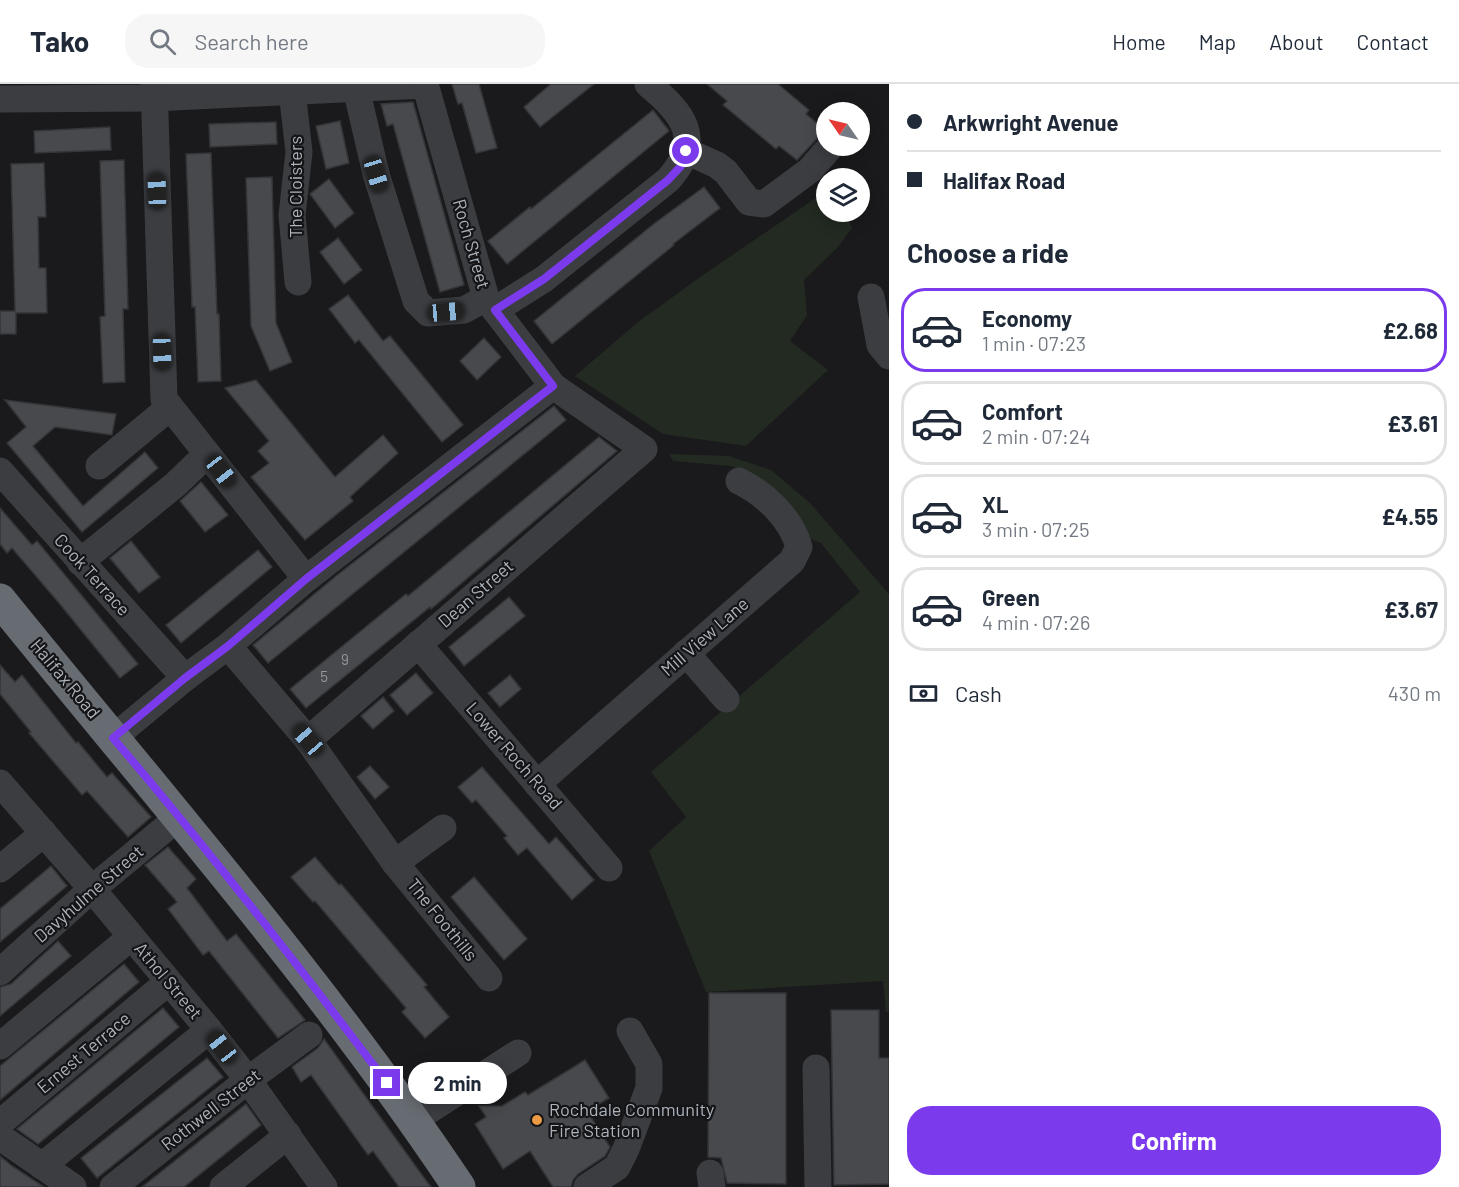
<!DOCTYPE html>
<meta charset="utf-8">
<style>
body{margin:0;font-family:Barlow,sans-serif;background:#f6f6f7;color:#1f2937;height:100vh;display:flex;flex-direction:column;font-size:22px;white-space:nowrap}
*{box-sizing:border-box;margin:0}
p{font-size:20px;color:#747a83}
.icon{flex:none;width:33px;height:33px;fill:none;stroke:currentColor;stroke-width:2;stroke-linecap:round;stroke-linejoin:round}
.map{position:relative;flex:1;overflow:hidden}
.sheet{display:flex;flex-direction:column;background:#fff;width:570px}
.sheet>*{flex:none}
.hud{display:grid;align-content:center;height:132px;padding:0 18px;background:#fff}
.needle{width:39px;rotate:304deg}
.buttons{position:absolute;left:816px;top:18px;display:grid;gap:12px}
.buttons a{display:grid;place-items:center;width:54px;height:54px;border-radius:50%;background:#fff;box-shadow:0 3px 15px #0003;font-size:30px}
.end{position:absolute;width:27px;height:27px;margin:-14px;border:8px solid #7c3aed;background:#fff;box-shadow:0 0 0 3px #fff}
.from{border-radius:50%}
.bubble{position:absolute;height:42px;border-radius:21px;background:#fff;box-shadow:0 3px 15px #0003;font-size:20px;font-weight:700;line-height:42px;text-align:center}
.car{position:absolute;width:18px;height:36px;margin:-18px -9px;border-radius:8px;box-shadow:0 0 4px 2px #0007;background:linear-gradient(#222 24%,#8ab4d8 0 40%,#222 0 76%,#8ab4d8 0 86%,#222 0)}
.hud b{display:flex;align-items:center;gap:21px;height:57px;font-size:22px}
.hud b+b{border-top:2px solid #e0e1e3}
.hud i{width:15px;height:15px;background:#1f2937}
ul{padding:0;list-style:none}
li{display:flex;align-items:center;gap:18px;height:84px;margin:0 12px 9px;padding:0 6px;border:3px solid #e0e1e3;border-radius:24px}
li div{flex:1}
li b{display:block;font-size:22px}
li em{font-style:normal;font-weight:700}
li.selected{border-color:#7c3aed}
li>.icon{width:54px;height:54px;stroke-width:1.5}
h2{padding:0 18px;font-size:27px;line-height:72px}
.pay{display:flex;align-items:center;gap:15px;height:66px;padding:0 18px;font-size:22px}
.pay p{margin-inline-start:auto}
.cta{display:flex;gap:12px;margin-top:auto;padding:12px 18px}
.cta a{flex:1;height:69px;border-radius:24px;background:#7c3aed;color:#fff;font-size:24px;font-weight:700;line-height:69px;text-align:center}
header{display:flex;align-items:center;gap:36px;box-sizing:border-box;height:84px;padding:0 30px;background:#fff;border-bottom:2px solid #e0e1e3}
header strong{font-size:28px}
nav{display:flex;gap:33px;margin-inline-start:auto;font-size:21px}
.search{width:420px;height:54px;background:#f6f6f7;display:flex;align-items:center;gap:15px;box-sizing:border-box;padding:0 21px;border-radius:24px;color:#747a83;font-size:22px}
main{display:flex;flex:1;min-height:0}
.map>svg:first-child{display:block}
.green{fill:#222a22}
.building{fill:#47494c;stroke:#343538;stroke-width:1.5}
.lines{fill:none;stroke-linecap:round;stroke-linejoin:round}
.minor{stroke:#3b3d41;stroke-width:27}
.highway{stroke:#676c72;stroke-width:33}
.route{stroke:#7c3aed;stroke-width:8}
.poi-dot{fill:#ea9b44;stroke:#151517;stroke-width:2}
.labels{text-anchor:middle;stroke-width:4.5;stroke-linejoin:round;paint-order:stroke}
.number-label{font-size:15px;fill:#94989f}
.street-label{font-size:18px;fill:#adb3bb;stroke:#151517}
.poi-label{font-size:18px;fill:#adb3bb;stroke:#151517;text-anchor:start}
</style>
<header>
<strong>Tako</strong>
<div class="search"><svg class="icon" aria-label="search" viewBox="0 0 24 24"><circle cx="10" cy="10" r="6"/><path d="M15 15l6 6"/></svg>Search here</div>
<nav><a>Home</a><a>Map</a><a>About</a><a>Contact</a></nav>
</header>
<main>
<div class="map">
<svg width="889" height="1103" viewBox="0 0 889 1103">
<rect width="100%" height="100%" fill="#1a1a1c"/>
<!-- green -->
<g class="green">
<path d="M826,107V128H846L852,144L837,164L804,196L807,231L790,257L828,286L746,362L663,350L575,292L638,238L703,191Z"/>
<path d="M669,370L729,372L771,386L810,419L889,510V928H886L883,897L706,908L649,767L686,733L651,688L860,508L821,459L808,454L750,389L731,382L673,377Z"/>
</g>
<!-- building -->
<g class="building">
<path d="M452,0H479L497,64L476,69L462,19L458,20Z"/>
<path d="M551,0H594L540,43L524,23Z"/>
<path d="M707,0H778L809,26L806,30L825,46L797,76L779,62L776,65L723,21L727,17Z"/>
<path d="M413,18L464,201L440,208L393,40L387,42L381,20Z"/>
<path d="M653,26L669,47L507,180L488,157L530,123L531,125Z"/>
<path d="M340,37L349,79L326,85L316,42Z"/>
<path d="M276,38L277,60L210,63L209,40Z"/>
<path d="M110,43L111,66L35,69L34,47Z"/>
<path d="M211,69L217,230H219L221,297L198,298L195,223H192L186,70Z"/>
<path d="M124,76L128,225H123L125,298L103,299L100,233L105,232L100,77Z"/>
<path d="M44,79L46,133H38L39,184H46L47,229H16V250H0V227H15L11,80Z"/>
<path d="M272,93L276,239L292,278L270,287L251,242L246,94Z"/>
<path d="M329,95L354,129L335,144L310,110Z"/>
<path d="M704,103L720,124L673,160L674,161L552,260L534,237L655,139Z"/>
<path d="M338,154L362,186L344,200L320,168Z"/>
<path d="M348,211L383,257L390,252L463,341L442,358L359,256L355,259L329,225Z"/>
<path d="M484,254L501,273L477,296L460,277Z"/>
<path d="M256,296L335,393L383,351L398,369L350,413L353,417L305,456L251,393L269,379L258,367L269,357L225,304Z"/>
<path d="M5,316L116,330L112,351L55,343L33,362L83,422L145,368L158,384L82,448L7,359L26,343Z"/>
<path d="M554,322L566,336L268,579L253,561L336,492Z"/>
<path d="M599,353L617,367L431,525L430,523L306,624L290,605L406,510L408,512Z"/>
<path d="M201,398L228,431L205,448L180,417Z"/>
<path d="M0,424L32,461L37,457L138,580L120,594L59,519L12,464L7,469L0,460Z"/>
<path d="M131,457L160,493L139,509L110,474Z"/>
<path d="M258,466L272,483L181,559L166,541Z"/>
<path d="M509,513L525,532L464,582L449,563Z"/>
<path d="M0,581L15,598L22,591L76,659L78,658L107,693L112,689L151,733L128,753L87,707L82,711L29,649L31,648L0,610Z"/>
<path d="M416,589L433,609L407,631L390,611Z"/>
<path d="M510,591L521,605L500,623L488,609Z"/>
<path d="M383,613L394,627L373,645L361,632Z"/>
<path d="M370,682L389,703L375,715L357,693Z"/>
<path d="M482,683L549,760L556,753L594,796L572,816L527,764L518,771L504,754L507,752L476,716L472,719L458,703Z"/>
<path d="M168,763L196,795L187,804L227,857L236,850L305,936L278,954L209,867L203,871L168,825L177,818L145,781Z"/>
<path d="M315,773L339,801L341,800L427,901L424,903L449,933L425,954L402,928L406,924L315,817L313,818L291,793Z"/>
<path d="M51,782L67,802L0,858V825Z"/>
<path d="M474,793L527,855L504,876L451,813Z"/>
<path d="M58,857L71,872L0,932V903L11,900Z"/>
<path d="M124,880L139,898L0,1016V982Z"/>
<path d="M709,909H786V1100L727,1099L721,1074L708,1073Z"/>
<path d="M163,924L179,943L38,1060L17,1045Z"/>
<path d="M831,926H879V974H889V1100L834,1101Z"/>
<path d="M324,955L422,1091L431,1103H399L373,1067L368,1071L311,991L301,998L292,983L318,964Z"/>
<path d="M207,974L223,993L97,1094L81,1074Z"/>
<path d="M585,976L609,1014L587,1027L610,1063L605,1072L578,1090L573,1096L571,1103H553L530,1067L503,1085L475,1040L486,1033L479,1022H502L525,1008L528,1011Z"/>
<path d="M246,1020L261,1041L184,1103H142Z"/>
<path d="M0,1072L12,1082L44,1103H0Z"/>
</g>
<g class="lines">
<!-- minor -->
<g class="minor">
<path d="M154,0L164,315L306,495"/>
<path d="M356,4L376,90L416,217L428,229L464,226L486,214"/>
<path d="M292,7L299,68L292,131L298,198"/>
<path d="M0,15L154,14L425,1"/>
<path d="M686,67L717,81L726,88L749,118L764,120L810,86L831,62"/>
<path d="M871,213L880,261L889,272"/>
<path d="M495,226L544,195L668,96C705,55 683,29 648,0"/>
<path d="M99,382L170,323"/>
<path d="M0,387L185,594"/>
<path d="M80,478L176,400L207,370"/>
<path d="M418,560L609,784"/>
<path d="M228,562L308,656L395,779L489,894"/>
<path d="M686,569L726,615"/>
<path d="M113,654L185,594L228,562L306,495L553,302"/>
<path d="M308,656L644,365L553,302L486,214L425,0"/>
<path d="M0,699L92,805L209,946L248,996L324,1103"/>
<path d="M537,700L792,477L799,463C791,434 765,410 739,397"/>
<path d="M395,779L443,744"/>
<path d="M0,785L44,749"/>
<path d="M0,888L92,805L179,733"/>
<path d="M0,962L131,853"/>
<path d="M816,984L818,1103"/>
<path d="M414,1036L518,969"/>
<path d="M0,1039L168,898"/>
<path d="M0,1053L73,1103"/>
<path d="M42,1082L209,946"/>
<path d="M710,1089L712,1103"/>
<path d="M113,1103L248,996L309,951"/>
<path d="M223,1103L288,1051"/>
<path d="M587,1103L617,1083L626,1065L649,1004V980L630,947"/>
</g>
<!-- highway -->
<path class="highway" d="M0,516C156,709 321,896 459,1103"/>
</g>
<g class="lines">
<!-- route -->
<path class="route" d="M387,999C299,882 208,765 113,654L185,594L228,562L306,495L553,302L495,226L544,195L668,96L681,82L686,67"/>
</g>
<!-- markers -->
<circle class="poi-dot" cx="537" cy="1036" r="6"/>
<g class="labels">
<!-- number labels -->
<g class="number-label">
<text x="345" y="581">9</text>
<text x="324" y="598">5</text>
</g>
<!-- street labels -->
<g class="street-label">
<text transform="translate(296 103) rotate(-90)" y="6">The Cloisters</text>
<text transform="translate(471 160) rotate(74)" y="6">Roch Street</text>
<text transform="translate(92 491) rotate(48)" y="6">Cook Terrace</text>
<text transform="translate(476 510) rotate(-41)" y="6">Dean Street</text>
<text transform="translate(705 553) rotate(-41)" y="6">Mill View Lane</text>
<text transform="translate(65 595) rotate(50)" y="6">Halifax Road</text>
<text transform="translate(514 672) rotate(49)" y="6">Lower Roch Road</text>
<text transform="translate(89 810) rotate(-41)" y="6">Davyhulme Street</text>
<text transform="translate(442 836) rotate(51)" y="6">The Foothills</text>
<text transform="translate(168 897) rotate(50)" y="6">Athol Street</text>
<text transform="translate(84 969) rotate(-40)" y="6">Ernest Terrace</text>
<text transform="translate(211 1026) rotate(-38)" y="6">Rothwell Street</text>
</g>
<!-- poi labels -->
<g class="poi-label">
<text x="549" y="1032">Rochdale Community<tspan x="549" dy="21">Fire Station</tspan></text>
</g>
</g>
</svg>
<div class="buttons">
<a><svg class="needle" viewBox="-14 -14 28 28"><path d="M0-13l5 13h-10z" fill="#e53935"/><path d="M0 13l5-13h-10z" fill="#747a83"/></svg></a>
<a><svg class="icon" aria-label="layers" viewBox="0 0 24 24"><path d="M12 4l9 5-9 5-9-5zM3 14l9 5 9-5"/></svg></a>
</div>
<i class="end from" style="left:686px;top:67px"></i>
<i class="end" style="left:387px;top:999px"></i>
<div class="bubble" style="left:408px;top:978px;width:99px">2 min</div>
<i class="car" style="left:376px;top:90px;rotate:163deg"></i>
<i class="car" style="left:157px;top:107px;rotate:358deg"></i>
<i class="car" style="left:446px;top:228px;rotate:85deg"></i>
<i class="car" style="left:162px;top:268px;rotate:178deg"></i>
<i class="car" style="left:221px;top:387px;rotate:142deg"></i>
<i class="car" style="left:308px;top:656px;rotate:319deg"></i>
<i class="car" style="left:222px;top:963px;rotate:322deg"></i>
</div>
<section class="sheet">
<div class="hud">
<b><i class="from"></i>Arkwright Avenue</b>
<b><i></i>Halifax Road</b>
</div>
<h2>Choose a ride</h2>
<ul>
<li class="selected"><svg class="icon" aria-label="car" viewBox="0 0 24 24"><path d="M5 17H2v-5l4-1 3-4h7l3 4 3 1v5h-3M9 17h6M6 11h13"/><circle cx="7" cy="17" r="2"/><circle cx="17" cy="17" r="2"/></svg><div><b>Economy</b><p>1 min · 07:23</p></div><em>£2.68</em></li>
<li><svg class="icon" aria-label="car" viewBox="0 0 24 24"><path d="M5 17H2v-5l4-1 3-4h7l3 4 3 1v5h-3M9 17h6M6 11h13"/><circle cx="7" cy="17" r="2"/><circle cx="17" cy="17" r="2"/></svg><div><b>Comfort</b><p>2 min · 07:24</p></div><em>£3.61</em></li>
<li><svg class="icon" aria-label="car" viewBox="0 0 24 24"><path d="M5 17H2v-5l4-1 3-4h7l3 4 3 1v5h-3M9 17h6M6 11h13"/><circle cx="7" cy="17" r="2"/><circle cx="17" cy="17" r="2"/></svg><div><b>XL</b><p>3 min · 07:25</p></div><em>£4.55</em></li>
<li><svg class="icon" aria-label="car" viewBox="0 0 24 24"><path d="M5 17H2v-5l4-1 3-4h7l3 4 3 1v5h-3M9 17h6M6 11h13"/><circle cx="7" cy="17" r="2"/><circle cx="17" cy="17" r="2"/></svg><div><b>Green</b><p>4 min · 07:26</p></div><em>£3.67</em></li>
</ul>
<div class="pay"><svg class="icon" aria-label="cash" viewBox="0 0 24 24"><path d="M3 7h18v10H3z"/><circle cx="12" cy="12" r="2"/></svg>Cash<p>430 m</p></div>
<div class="cta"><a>Confirm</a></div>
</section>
</main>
